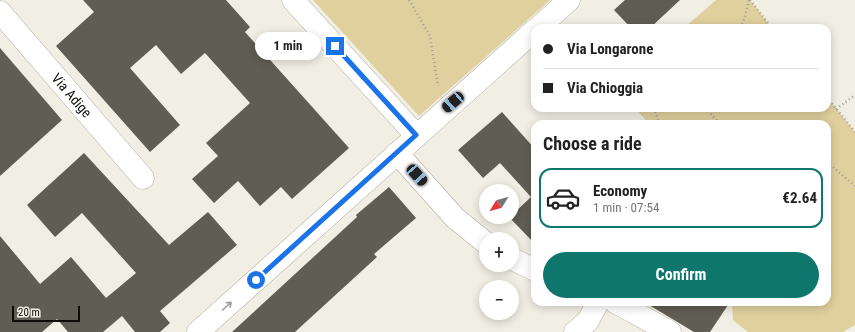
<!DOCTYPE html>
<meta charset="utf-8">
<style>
body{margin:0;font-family:"Roboto Condensed",sans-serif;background:#f6f6f6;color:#222;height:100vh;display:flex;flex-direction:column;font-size:15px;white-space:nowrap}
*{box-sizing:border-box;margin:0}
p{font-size:13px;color:#767676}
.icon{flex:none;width:22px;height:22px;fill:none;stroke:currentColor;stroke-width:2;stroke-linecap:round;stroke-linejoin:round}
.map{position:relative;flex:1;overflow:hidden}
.details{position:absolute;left:531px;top:120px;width:300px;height:186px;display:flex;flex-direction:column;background:#fff;border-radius:12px;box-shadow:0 2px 10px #0003}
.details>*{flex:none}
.banner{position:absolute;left:531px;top:24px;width:300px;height:88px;border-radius:12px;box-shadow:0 2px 10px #0003;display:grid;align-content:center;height:88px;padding:0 12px;background:#fff}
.needle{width:26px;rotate:233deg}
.tools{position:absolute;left:479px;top:184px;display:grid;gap:8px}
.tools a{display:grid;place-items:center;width:40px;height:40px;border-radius:50%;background:#fff;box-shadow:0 2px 10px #0003;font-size:20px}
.scale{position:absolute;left:12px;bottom:10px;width:68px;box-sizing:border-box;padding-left:4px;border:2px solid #0d0c09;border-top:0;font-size:11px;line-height:14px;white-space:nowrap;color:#0d0c09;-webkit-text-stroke:3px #f1eee4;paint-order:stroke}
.end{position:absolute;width:18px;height:18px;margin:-9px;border:5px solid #1a73e8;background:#fff;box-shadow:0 0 0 2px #fff}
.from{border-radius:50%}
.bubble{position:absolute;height:28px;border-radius:14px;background:#fff;box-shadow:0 2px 10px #0003;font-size:13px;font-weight:700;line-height:28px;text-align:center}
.car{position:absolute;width:12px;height:24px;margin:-12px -6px;border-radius:5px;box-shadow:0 0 3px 1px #0007;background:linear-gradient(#222 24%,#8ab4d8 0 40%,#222 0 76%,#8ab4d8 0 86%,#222 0)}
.banner b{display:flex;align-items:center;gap:14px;height:38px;font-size:15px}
.banner b+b{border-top:1px solid #e0e0e0}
.banner i{width:10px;height:10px;background:#222}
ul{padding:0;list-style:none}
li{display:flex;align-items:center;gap:12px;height:60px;margin:0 8px 6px;padding:0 4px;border:2px solid transparent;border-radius:12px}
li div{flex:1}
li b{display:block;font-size:15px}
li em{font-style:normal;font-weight:700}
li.on{border-color:#0f766e}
li>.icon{width:36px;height:36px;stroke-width:1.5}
h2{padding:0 12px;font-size:18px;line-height:48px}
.cta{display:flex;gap:8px;margin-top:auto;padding:8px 12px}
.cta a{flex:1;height:46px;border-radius:24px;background:#0f766e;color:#fff;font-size:16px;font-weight:700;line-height:46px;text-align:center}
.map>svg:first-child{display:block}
.green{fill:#dfd09d}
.building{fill:#605d54}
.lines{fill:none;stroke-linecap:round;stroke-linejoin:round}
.minor-casing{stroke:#afaca2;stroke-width:23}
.path{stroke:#a19f97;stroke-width:2.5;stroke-dasharray:1 3;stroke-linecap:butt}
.minor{stroke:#fff;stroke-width:22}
.oneway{stroke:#9e9e9d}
.route{stroke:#1a73e8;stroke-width:5}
.labels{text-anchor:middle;stroke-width:4;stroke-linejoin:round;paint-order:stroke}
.street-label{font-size:14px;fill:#0d0c09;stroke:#f1eee4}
</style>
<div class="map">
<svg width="855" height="332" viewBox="0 0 855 332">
<rect width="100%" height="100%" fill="#f1eee4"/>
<!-- green -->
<g class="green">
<path d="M313,0H550L419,116Z"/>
<path d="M716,0H750L772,28H684Z"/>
<path d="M827,97L855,132V325L843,332H748L733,320L732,302H827V124H649L635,108H827Z"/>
</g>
<!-- building -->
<g class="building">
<path d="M83,0H226L250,27L245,32L349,148L292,199L281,187L260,206L238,181L214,203L192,179L218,156L206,143L250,103L205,53L181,74L156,45L130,68L180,125L150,152L56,46L94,12Z"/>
<path d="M625,0H680L650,28H631L614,10Z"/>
<path d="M0,48L62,120L0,176Z"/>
<path d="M502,112L535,149V244L509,217H512V215L531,197L500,163L483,178L458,150Z"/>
<path d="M84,153L169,245L208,212L237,245L160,311L170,323L160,332H135L122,316L103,332H68L57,319L42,332H0V236L40,284L71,257L106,298L136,273L82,213L55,237L27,205Z"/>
<path d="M389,187L416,218L374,254L377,257L295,332H232L357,217L356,215Z"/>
<path d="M644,302H730L710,332H694Z"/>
</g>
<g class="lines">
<defs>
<g id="minor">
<path d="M293,0L416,135"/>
<path id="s1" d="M0,12L143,178"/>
<path d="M538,28L569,0"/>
<path d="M397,153L455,218L486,243"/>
<path d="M512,259L535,270"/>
<path d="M615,302L670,332"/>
<path d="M198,332L535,30"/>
<path d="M575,332L588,321L598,302"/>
</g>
</defs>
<!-- minor casing -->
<use href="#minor" class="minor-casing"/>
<!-- path -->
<g class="path">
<path d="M409,0L430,36L438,86"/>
<path d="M750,0L772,28"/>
<path d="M741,28L745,16L749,0"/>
<path d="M827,97L855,132"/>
<path d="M654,108L658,120L662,124"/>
<path d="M705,108L720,124"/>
<path d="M836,109L855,95"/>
<path d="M827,162L855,186"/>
</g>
<!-- minor -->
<use href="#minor" class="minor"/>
</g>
<!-- one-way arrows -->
<defs><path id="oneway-shaft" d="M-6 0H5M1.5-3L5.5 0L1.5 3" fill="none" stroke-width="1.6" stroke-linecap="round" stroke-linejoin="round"/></defs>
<use class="oneway" href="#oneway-shaft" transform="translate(227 306) rotate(-42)"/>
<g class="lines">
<!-- route -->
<path class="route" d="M256,280L416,135L335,46"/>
</g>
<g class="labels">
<!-- street labels -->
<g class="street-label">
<text dy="5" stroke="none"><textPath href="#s1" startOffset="110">Via Adige</textPath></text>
</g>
</g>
</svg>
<div class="tools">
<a><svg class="needle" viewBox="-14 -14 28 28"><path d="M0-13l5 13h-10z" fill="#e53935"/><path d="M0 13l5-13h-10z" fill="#767676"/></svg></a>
<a>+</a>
<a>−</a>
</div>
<div class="scale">20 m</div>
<i class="end from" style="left:256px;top:280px"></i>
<i class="end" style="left:335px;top:46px"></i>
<div class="bubble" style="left:255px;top:32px;width:66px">1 min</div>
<i class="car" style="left:453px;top:102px;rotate:229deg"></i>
<i class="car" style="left:417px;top:175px;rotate:138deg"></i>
<div class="banner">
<b><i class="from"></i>Via Longarone</b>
<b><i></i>Via Chioggia</b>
</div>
<section class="details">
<h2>Choose a ride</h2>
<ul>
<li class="on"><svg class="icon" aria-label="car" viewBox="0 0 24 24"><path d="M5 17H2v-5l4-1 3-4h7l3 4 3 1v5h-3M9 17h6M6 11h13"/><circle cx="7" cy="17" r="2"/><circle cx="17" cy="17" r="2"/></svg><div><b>Economy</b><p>1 min · 07:54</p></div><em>€2.64</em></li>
</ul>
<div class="cta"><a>Confirm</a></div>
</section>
</div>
